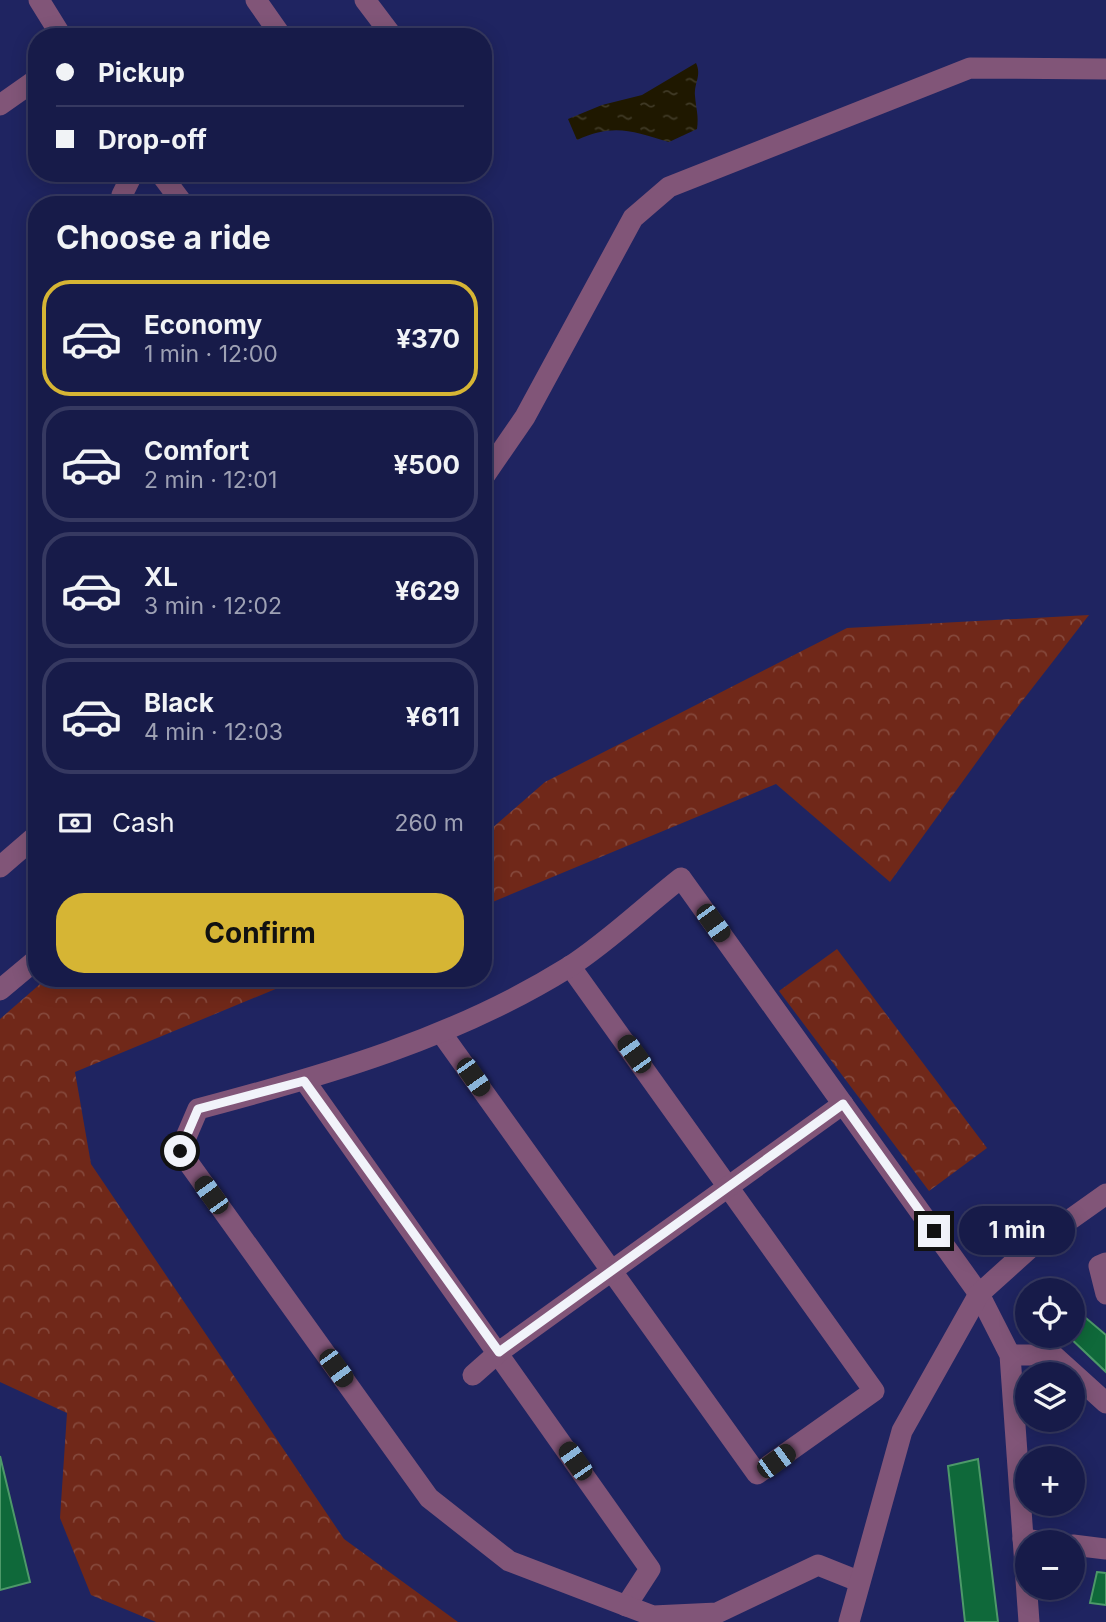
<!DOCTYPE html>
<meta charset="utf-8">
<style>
body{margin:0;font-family:Inter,sans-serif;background:#202450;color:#f1f3f6;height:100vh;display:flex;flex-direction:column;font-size:26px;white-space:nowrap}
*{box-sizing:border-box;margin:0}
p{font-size:23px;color:#9ea1b4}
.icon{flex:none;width:38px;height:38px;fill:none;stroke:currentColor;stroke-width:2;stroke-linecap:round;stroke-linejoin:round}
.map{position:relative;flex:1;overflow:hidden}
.details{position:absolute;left:28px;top:196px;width:464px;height:791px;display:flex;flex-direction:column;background:#171b49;border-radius:28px;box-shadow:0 4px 18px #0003,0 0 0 2px #363961}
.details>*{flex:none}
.hud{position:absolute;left:28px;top:28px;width:464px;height:154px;border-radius:28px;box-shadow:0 4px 18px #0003,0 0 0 2px #363961;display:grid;align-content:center;height:154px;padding:0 28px;background:#171b49}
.fabs{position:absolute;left:1015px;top:1278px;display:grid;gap:14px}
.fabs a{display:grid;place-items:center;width:70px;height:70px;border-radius:50%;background:#171b49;box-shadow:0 4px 18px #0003,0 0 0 2px #363961;font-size:35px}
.end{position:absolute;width:32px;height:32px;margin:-16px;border:9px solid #f1f3fa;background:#111;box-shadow:0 0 0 4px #111}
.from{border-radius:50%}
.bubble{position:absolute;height:49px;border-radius:24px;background:#171b49;box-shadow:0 4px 18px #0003,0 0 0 2px #363961;font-size:23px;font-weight:700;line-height:49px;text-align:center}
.car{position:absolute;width:21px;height:42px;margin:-21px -10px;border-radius:9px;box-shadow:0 0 5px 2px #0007;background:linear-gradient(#222 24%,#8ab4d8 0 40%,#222 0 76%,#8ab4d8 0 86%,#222 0)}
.hud b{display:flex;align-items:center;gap:24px;height:66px;font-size:26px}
.hud b+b{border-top:2px solid #363961}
.hud i{width:18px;height:18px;background:#f1f3f6}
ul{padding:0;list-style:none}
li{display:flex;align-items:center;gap:21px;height:116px;margin:0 14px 10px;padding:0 14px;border:4px solid #363961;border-radius:28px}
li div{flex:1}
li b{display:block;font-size:26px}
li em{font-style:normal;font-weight:700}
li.current{border-color:#d6b534}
li>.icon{width:63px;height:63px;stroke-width:1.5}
h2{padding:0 28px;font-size:32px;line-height:84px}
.pay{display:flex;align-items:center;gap:18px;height:77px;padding:0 28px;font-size:26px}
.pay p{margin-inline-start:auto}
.cta{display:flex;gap:14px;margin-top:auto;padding:14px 28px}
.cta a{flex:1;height:80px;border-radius:28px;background:#d6b534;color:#111;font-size:28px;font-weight:700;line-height:80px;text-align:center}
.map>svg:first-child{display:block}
.forest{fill:url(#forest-crowns)}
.water{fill:url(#water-ripples)}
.building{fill:#0f693a;stroke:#4d9969;stroke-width:2}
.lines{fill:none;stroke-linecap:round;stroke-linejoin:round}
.minor{stroke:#815578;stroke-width:21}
.route{stroke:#f1f3fa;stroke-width:9}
</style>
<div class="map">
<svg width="1106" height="1622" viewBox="0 0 1106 1622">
<defs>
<pattern id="forest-crowns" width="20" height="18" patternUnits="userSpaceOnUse" patternTransform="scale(1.75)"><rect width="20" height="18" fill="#702819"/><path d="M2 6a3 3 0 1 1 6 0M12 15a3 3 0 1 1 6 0" fill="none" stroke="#85483b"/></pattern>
<pattern id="water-ripples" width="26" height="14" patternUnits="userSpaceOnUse" patternTransform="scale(1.75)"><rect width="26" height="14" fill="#1f1800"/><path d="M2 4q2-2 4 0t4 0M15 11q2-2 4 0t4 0" fill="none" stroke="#403a26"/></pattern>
</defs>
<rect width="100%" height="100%" fill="#1f2461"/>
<!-- forest -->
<g class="forest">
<path d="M1089,615L1002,727L890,882L776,784L483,906V836L545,782L847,628Z"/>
<path d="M837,949L987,1148L929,1191L779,991Z"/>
<path d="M47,978H302L75,1072L91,1164L344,1539L458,1622H156L91,1595L60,1518L67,1413L0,1382V1019Z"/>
</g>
<!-- water -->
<path class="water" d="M696,63C702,76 694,82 695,96C696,109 699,116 697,129L669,142C632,131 614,123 577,140L568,119L602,105L642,95Z"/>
<!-- building -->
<g class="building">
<path d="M1074,1308L1106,1335V1372L1067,1335H1073Z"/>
<path d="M0,1456L30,1582L0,1590Z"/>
<path d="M978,1459L998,1622H965L948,1466Z"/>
<path d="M1097,1572L1106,1573V1605L1090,1603Z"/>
</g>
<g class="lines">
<!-- minor -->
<g class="minor">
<path d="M39,0L62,37"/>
<path d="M256,0L282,37"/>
<path d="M365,0L393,37"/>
<path d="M0,105L37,79"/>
<path d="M160,173L184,205"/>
<path d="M122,205V195L133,173"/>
<path d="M483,478L525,417L633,218L669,187L970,68L1106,69"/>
<path d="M0,867L37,835"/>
<path d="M0,990L37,959"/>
<path d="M442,1034L757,1474L874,1391L570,966"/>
<path d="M305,1081L650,1569L626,1606"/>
<path d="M1106,1263L1099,1266L1106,1294"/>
<path d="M1010,1355H1053L1106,1403"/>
<path d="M473,1375L499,1352L843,1104"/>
<path d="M1023,1539L1045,1542"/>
<path d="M1073,1545L1106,1549"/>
<path d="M858,1581L818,1565L717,1613L653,1616L509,1561L429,1498L180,1151L198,1109C327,1075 455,1038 569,967C608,942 644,907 681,878L979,1294L1010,1355L1029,1622"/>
<path d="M849,1622L902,1431L979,1294L1030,1248L1106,1194"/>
</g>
</g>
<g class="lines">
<!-- route -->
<path class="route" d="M180,1151L198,1109L304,1081L499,1352L843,1104L934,1231"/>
</g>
</svg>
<div class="fabs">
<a><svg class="icon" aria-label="locate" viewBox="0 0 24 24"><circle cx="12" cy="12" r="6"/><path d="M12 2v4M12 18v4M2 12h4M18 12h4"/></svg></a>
<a><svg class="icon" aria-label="layers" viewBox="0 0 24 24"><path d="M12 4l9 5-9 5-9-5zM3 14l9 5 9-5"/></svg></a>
<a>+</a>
<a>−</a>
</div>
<i class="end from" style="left:180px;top:1151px"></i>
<i class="end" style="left:934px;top:1231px"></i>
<div class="bubble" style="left:959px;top:1206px;width:116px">1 min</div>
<i class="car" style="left:713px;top:923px;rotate:144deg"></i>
<i class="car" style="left:634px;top:1054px;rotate:324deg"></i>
<i class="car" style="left:473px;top:1077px;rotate:145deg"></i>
<i class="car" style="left:211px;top:1195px;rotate:324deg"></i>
<i class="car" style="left:336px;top:1368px;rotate:144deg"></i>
<i class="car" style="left:575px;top:1461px;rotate:325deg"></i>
<i class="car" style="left:776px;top:1461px;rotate:54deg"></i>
<div class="hud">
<b><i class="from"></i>Pickup</b>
<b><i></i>Drop-off</b>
</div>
<section class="details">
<h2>Choose a ride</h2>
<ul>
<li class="current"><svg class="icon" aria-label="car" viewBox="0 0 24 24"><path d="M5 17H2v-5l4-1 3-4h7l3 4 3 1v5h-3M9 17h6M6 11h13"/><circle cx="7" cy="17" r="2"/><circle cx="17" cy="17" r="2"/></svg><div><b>Economy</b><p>1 min · 12:00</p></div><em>¥370</em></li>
<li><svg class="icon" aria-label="car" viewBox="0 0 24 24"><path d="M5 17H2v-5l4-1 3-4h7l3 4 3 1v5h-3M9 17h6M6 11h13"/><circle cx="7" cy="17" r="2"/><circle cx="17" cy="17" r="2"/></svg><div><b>Comfort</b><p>2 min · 12:01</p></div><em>¥500</em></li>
<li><svg class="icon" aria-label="car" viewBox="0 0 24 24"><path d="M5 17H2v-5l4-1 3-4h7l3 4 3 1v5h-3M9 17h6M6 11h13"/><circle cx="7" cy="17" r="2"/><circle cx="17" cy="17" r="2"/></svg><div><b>XL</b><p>3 min · 12:02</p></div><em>¥629</em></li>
<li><svg class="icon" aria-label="car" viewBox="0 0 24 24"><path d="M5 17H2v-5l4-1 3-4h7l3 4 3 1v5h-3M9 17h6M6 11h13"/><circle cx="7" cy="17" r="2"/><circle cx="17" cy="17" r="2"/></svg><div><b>Black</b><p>4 min · 12:03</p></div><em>¥611</em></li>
</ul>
<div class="pay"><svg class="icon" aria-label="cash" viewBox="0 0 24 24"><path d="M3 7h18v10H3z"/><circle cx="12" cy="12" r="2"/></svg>Cash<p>260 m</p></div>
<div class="cta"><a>Confirm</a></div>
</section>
</div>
